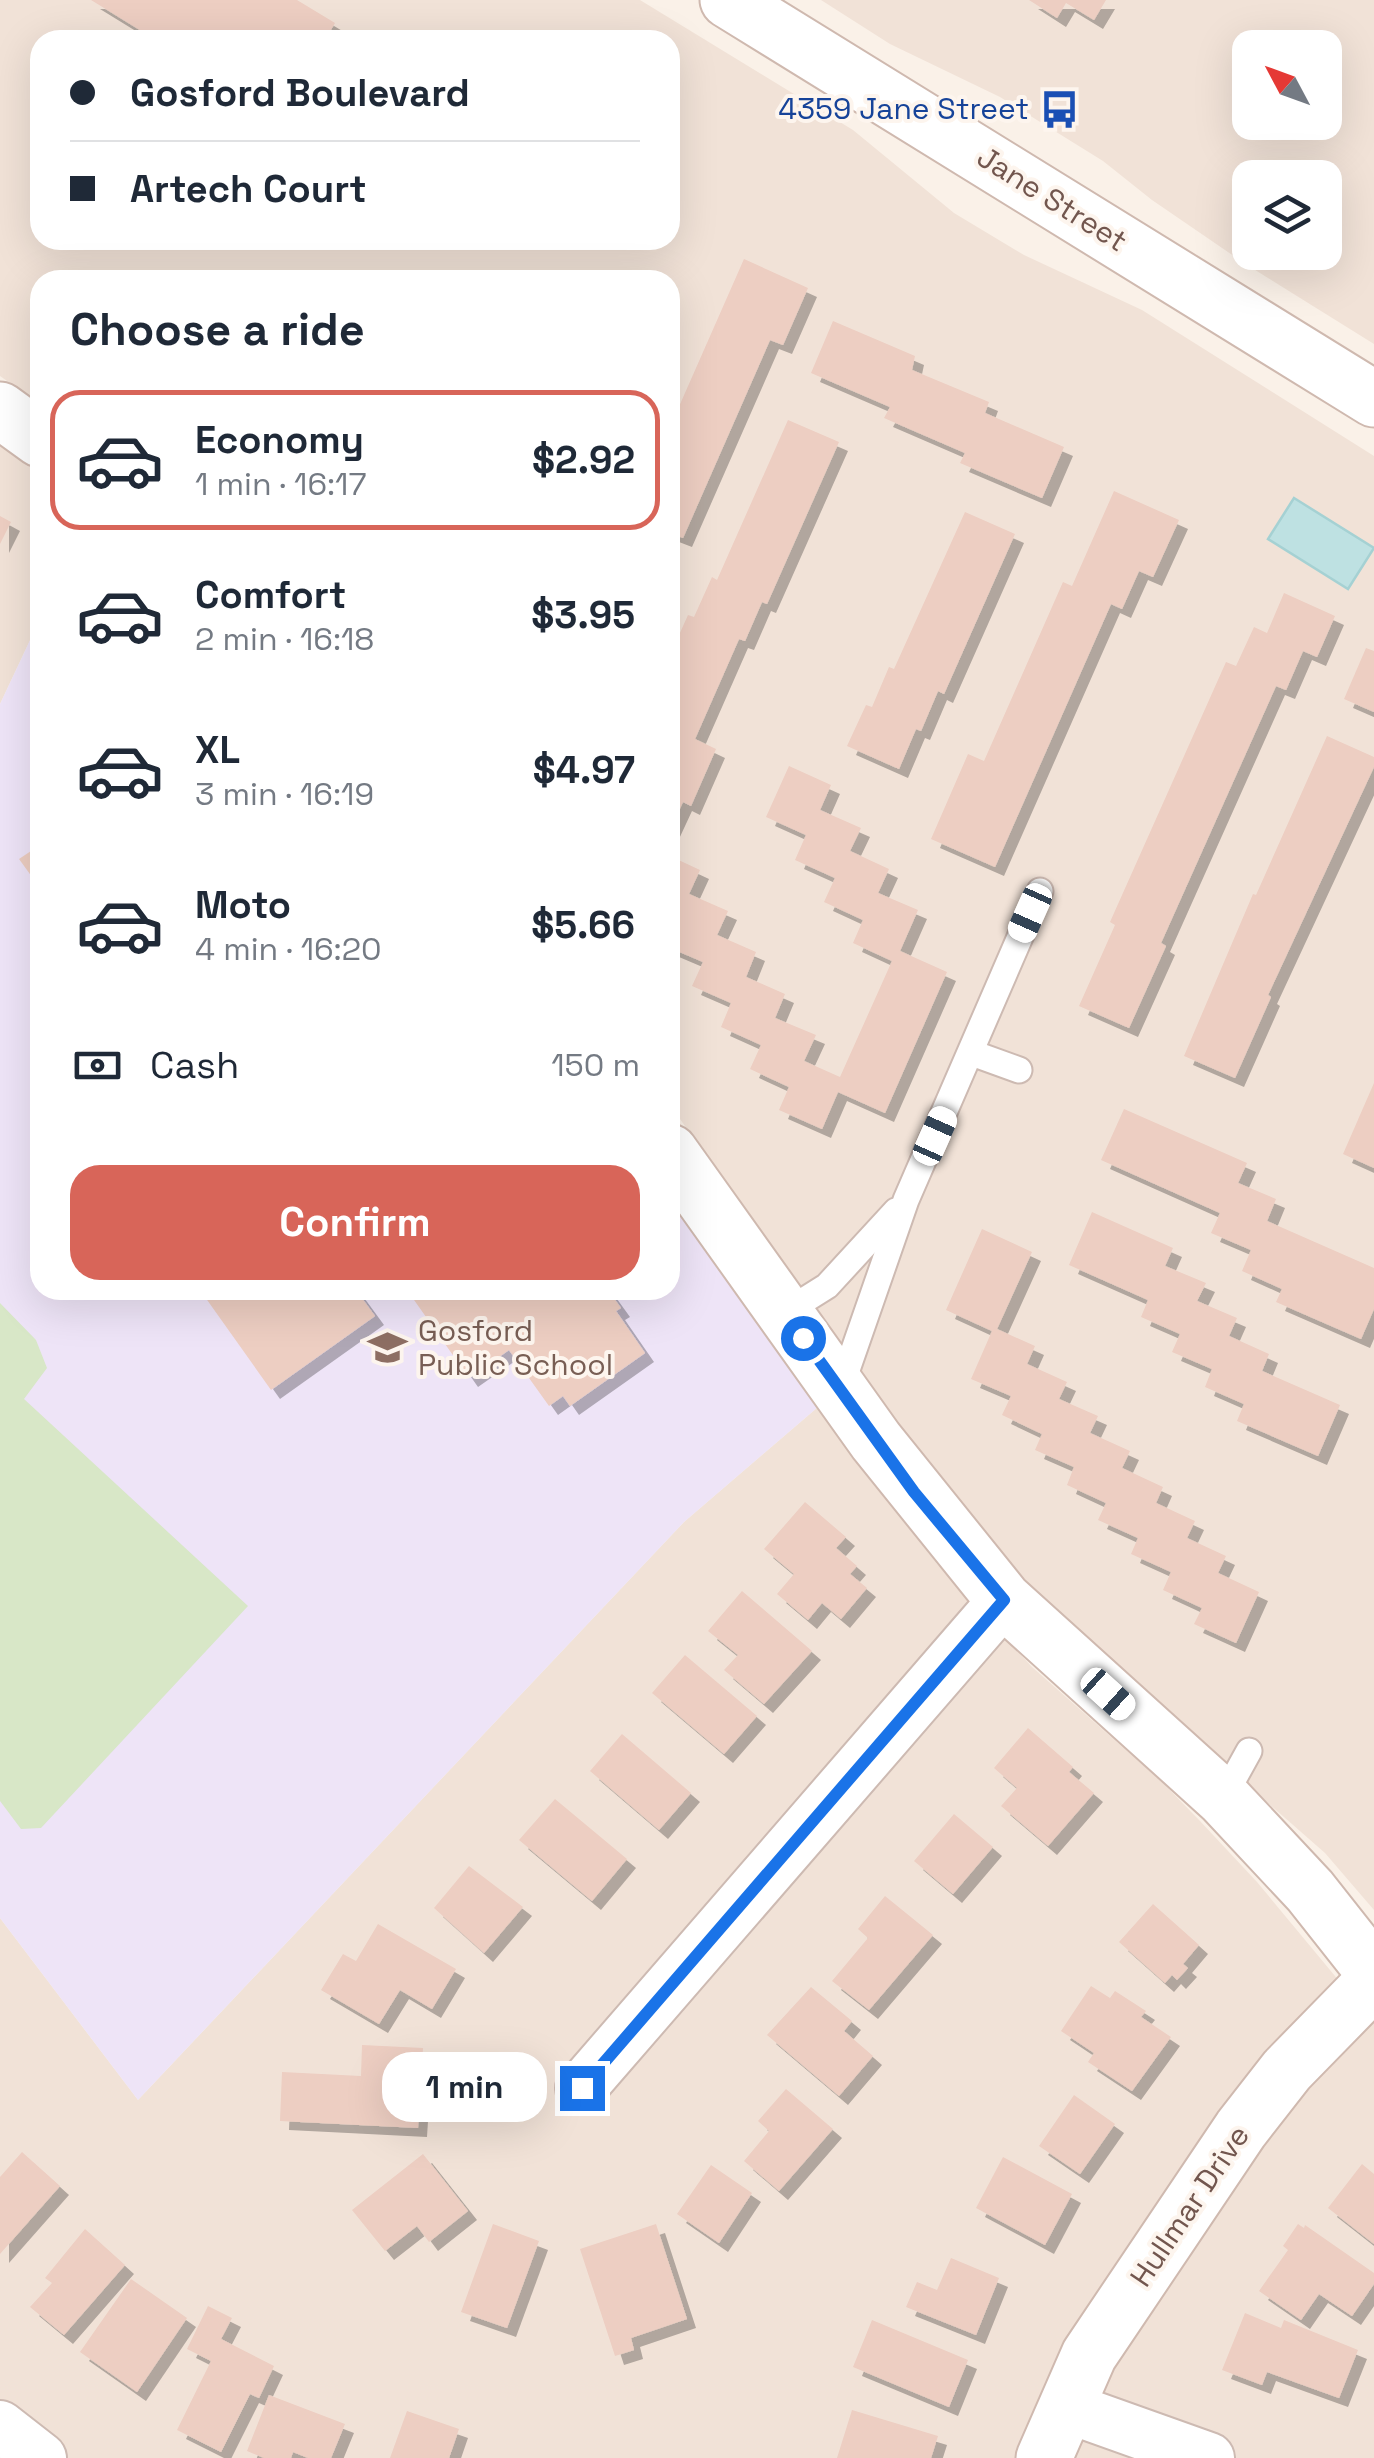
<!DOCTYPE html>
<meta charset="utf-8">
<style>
body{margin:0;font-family:"Space Grotesk",sans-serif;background:#f6f6f7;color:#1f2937;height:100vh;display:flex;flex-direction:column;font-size:38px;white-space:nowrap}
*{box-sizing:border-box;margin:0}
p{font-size:32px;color:#747a83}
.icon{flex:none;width:55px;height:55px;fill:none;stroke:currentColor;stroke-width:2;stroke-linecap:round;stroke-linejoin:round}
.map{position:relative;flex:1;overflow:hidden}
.panel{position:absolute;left:30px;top:270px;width:650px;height:1030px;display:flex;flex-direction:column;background:#fff;border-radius:30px;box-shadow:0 10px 40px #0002}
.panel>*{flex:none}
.guide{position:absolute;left:30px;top:30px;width:650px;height:220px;border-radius:30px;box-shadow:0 10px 40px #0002;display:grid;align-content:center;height:220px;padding:0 40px;background:#fff}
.needle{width:65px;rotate:311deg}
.controls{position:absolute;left:1232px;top:30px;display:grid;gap:20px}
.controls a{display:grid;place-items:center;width:110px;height:110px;border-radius:20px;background:#fff;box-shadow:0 10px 40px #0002;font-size:50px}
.end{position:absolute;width:45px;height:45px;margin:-22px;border:12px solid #1a73e8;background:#fff;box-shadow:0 0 0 5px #fff}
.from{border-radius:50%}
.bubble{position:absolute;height:70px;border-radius:30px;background:#fff;box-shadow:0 10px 40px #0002;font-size:32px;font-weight:800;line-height:70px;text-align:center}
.car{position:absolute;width:30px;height:60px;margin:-30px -15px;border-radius:12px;box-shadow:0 0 8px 2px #0007;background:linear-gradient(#fff 24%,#345 0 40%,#fff 0 76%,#345 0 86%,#fff 0)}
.guide b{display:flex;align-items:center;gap:35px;height:95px;font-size:38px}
.guide b+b{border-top:2px solid #e0e1e3}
.guide i{width:25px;height:25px;background:#1f2937}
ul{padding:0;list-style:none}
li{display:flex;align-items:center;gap:30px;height:140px;margin:0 20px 15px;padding:0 20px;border:5px solid transparent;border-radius:30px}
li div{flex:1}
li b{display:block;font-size:38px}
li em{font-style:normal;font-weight:800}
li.current{border-color:#d86559}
li>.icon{width:90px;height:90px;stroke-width:1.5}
h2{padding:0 40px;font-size:45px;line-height:120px}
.pay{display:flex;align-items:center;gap:25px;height:110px;padding:0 40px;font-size:38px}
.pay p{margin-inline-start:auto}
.action{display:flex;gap:20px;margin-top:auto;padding:20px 40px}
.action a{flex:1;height:115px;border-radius:30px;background:#d86559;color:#fff;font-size:40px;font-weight:800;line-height:115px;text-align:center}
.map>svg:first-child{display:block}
.residential{fill:#f1e2d7;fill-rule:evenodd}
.education{fill:#eee4f7}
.green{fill:#d8e7c7}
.water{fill:#bee1e2;stroke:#a5d1d3;stroke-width:2.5}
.building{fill:#edcec2;filter:url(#shadow)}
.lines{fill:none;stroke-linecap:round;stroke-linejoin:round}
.lane-casing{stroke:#cdbab2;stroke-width:29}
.street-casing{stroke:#cdbab2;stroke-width:54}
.secondary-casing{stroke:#cfb9af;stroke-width:59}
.lane{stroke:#fff;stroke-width:25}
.street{stroke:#fff;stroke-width:50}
.secondary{stroke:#fff;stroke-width:55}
.route{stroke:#1a73e8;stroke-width:12}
.labels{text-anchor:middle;stroke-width:8;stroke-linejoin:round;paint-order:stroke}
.transit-label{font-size:30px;fill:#164399;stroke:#fdf5ee;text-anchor:end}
.street-label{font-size:30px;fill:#72564e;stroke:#fdf5ee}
.education-label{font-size:30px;fill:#785e54;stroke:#fdf5ee;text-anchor:start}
</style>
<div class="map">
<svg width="1374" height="2458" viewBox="0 0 1374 2458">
<defs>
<filter id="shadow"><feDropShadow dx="9" dy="9" stdDeviation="0" flood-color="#0004"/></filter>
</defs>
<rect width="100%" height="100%" fill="#faf1e8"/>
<!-- residential -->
<g class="residential">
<path d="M0,0H640L853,130L954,213L1024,255L1142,310L1374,456V1910L1325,1853L1107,1662L1049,1607L988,1541L930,1471L670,1105V280H40V404L0,376ZM40,40H670V240H40Z"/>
<path d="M821,0H1374V344L1244,263L1152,200L1103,161L1000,97L890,44ZM1250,48H1325V122H1250ZM1250,178H1325V252H1250Z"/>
<path d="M0,442L40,472V619L0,704Z"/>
<path d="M818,1407L937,1564L1032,1667L1161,1781L1200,1821L1257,1882L1374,2023V2458H0V1918L138,2100L684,1522Z"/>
</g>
<!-- education -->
<path class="education" d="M40,619V1290H670V1199L818,1407L684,1522L138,2100L0,1918V704Z"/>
<!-- green -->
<path class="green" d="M0,1303L36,1340L47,1368L24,1399L248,1606L41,1828L21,1829L0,1801Z"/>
<!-- water -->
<path class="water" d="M1294,498L1374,548L1348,589L1268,539Z"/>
<!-- building -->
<g class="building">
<path d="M91,0H297L335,23L325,40H156Z"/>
<path d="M1029,0H1106L1094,20L1066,3L1057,18Z"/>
<path d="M744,259L808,288L783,345L770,340L683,538L670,533V427Z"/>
<path d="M833,321L915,356L912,370L989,402L985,413L1064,447L1042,498L960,463L965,453L884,418L890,407L811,373Z"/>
<path d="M788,420L839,442L767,604L762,602L745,641L739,639L695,739L716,749L691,806L683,802L670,830V655L688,615L694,617L712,577L717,580Z"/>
<path d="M1114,491L1179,520L1153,577L1139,571L1122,609L1111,604L995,867L931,839L968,754L984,761L1063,582L1072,586Z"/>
<path d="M965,512L1015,534L944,694L938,691L921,731L916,729L899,769L847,746L866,705L872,707L889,667L894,669Z"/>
<path d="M0,516L11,522L0,544Z"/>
<path d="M1284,593L1335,616L1317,657L1303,651L1286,690L1276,686L1161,943L1166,946L1129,1028L1079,1006L1115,925L1110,922L1226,662L1236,666L1254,627L1267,633Z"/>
<path d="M1366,648L1374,651V712L1344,699Z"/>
<path d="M1327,736L1374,757V767L1268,995L1271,997L1235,1078L1184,1056L1253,894L1256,895Z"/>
<path d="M789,766L831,785L820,810L861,828L850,851L889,869L878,893L918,910L900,951L947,972L885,1113L838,1092L822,1129L779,1110L789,1087L750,1069L761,1045L721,1027L731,1003L692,986L703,962L670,948L673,921L670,920V856L700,870L689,894L728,911L717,935L756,952L746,977L785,994L775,1018L816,1035L804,1061L840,1077L892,961L853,943L863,920L824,902L835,878L795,860L806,835L766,817Z"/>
<path d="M40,845V888L19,859Z"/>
<path d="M1374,1083V1168L1343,1154Z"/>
<path d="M1124,1109L1247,1163L1238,1183L1276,1199L1267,1221L1374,1268V1309L1361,1339L1276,1302L1282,1289L1242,1271L1251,1250L1211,1233L1220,1213L1101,1160Z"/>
<path d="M1092,1212L1173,1248L1165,1266L1206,1283L1197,1301L1237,1318L1229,1336L1269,1354L1262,1371L1340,1405L1318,1456L1237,1421L1244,1404L1205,1387L1212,1369L1172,1352L1180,1334L1141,1317L1148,1300L1069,1265Z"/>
<path d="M982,1229L1032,1252L997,1329L1035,1346L1027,1364L1067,1382L1059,1399L1098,1416L1090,1433L1130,1451L1122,1468L1163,1487L1156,1503L1195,1521L1187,1538L1226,1556L1218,1573L1259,1592L1236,1643L1194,1624L1202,1608L1163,1590L1171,1572L1131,1554L1138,1538L1098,1520L1106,1503L1067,1485L1074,1467L1035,1450L1042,1434L1002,1415L1011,1396L971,1379L992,1331L946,1310Z"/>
<path d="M200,1290H356L375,1316L271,1390Z"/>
<path d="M407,1290H608L621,1308L616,1311L645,1353L570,1406L563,1396L549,1406L509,1350L469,1378Z"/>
<path d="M805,1502L846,1537L836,1548L857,1566L850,1574L867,1588L841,1619L822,1603L808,1620L777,1594L794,1574L764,1549Z"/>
<path d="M742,1591L812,1651L764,1704L724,1670L738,1655L708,1631Z"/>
<path d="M685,1655L757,1716L724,1754L652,1693Z"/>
<path d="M1028,1728L1073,1767L1069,1772L1094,1793L1048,1846L1001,1806L1017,1788L994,1768Z"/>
<path d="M622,1734L691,1793L659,1830L590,1771Z"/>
<path d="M555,1799L627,1859L592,1901L519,1840Z"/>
<path d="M954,1814L993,1847L953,1894L914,1861Z"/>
<path d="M469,1866L523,1907L484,1953L434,1908Z"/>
<path d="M885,1896L933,1935L869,2010L832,1981L868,1938L858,1929Z"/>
<path d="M1153,1904L1199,1945L1183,1964L1188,1968L1177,1980L1172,1975L1165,1983L1119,1942Z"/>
<path d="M378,1924L456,1969L432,2009L400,1990L379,2024L321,1990L343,1954L356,1961Z"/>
<path d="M1091,1986L1110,1998L1115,1991L1146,2011L1141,2017L1171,2037L1132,2091L1088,2062L1094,2053L1061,2031Z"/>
<path d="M811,1987L852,2021L844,2031L873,2056L839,2096L767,2035Z"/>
<path d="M362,2045L423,2048L418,2128L280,2121L282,2072L361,2076Z"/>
<path d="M786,2089L833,2129L779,2191L744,2161L769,2131L758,2121Z"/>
<path d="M1074,2095L1115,2124L1080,2174L1039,2146Z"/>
<path d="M22,2152L60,2186L0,2254V2177Z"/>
<path d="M423,2154L468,2211L429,2242L417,2226L385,2251L352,2210Z"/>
<path d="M1003,2157L1072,2194L1045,2245L976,2208Z"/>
<path d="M1362,2164L1374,2174V2244L1328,2208Z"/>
<path d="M711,2165L752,2193L719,2243L677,2214Z"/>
<path d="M493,2224L539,2241L507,2328L461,2312Z"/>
<path d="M656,2224L687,2319L631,2338L634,2350L615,2356L580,2249Z"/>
<path d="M1298,2224L1304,2228L1305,2225L1374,2273V2284L1352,2316L1319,2294L1301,2320L1259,2291L1288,2250L1283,2246Z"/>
<path d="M85,2229L125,2265L64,2335L30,2307L52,2283L45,2278Z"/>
<path d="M951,2258L999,2278L976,2335L906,2307L917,2282L937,2290Z"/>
<path d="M131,2279L187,2318L137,2392L80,2352Z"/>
<path d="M208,2306L232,2318L221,2339L274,2366L259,2398L250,2394L221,2452L177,2430L211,2361L187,2349Z"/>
<path d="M1245,2313L1281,2328L1284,2320L1358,2350L1339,2398L1267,2372L1262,2385L1222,2370Z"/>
<path d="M872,2320L968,2360L949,2407L853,2367Z"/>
<path d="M269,2395L345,2424L331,2458H308L293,2452L291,2458H264L247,2451Z"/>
<path d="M852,2410L938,2436L931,2458H837Z"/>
<path d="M407,2411L459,2429L449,2458H390Z"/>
</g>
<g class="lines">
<defs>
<g id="lane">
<path d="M972,1053L1019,1070"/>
<path d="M784,1313L827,1286L896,1211"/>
<path d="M841,1387L906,1200L1040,891"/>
<path d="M1223,1798L1249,1751"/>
</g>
<g id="street">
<path d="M581,2088L1004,1600"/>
<path d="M1066,2407L1209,2458"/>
<path d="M0,2426L41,2458"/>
</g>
<g id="secondary">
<path d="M728,0L1374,399"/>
<path d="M0,410L40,439"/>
<path d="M670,1152L876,1441L1004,1600L1223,1798L1310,1891L1374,1972"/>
<path d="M1044,2458L1089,2355L1241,2129L1287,2070L1374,1981"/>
</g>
</defs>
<!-- lane casing -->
<use href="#lane" class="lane-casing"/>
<!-- street casing -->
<use href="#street" class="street-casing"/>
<!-- secondary casing -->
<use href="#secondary" class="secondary-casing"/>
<!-- lane -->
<use href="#lane" class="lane"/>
<!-- street -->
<use href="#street" class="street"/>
<!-- secondary -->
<use href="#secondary" class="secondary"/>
</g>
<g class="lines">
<!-- route -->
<path class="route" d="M582,2088L1004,1600L914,1492L803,1338"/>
</g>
<!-- icons -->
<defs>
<symbol id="bus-bare" viewBox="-9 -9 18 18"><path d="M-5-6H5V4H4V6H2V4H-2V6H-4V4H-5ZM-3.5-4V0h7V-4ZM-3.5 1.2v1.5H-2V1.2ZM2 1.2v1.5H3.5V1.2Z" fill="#1a4fb4" stroke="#fdf5ee" stroke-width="2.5" paint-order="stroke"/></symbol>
<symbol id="school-bare" viewBox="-9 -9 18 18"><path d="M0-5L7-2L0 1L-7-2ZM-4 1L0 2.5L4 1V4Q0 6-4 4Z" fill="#8d6e63" stroke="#fdf5ee" stroke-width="2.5" paint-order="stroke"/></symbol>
</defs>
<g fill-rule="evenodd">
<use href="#bus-bare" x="1032" y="82" width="55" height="55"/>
<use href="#school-bare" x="360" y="1320" width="55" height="55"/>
</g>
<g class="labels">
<!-- transit labels -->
<g class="transit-label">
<text x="1029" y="119">4359 Jane Street</text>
</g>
<!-- street labels -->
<g class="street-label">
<text transform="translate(1052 199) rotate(32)" y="10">Jane Street</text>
<text transform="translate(1190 2206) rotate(-56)" y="10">Hullmar Drive</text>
</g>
<!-- education labels -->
<g class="education-label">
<text x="418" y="1341">Gosford<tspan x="418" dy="34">Public School</tspan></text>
</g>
</g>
</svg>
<div class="controls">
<a><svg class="needle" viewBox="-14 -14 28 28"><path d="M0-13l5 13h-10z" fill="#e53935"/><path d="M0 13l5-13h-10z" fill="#747a83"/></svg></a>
<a><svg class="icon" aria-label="layers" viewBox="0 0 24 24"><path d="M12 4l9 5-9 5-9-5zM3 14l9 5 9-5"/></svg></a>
</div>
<i class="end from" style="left:803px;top:1338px"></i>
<i class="end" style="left:582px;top:2088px"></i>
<div class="bubble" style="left:382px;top:2052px;width:165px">1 min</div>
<i class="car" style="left:1030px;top:913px;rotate:204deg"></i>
<i class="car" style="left:935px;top:1136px;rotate:24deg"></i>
<i class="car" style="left:1108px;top:1694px;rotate:132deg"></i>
<div class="guide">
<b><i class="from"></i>Gosford Boulevard</b>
<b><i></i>Artech Court</b>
</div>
<section class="panel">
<h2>Choose a ride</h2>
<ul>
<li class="current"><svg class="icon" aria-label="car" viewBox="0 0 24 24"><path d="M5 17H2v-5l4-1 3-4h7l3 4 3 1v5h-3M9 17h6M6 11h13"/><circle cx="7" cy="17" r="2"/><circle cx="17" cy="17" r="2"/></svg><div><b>Economy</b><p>1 min · 16:17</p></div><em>$2.92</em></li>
<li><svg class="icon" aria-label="car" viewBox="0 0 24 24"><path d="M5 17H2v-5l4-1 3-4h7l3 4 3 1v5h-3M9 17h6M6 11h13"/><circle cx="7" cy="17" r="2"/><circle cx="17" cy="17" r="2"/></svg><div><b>Comfort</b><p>2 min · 16:18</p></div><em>$3.95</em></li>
<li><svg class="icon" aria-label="car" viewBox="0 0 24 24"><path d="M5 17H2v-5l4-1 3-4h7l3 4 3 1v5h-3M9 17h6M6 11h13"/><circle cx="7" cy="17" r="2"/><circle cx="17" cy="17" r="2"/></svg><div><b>XL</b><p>3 min · 16:19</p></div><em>$4.97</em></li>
<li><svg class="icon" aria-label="car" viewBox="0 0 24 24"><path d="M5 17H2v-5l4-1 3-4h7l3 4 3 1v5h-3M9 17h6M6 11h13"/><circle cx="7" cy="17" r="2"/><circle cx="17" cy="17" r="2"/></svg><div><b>Moto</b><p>4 min · 16:20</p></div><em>$5.66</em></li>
</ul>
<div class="pay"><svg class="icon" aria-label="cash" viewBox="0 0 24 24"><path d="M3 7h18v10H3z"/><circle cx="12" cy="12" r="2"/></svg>Cash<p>150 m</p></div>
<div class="action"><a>Confirm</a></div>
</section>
</div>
